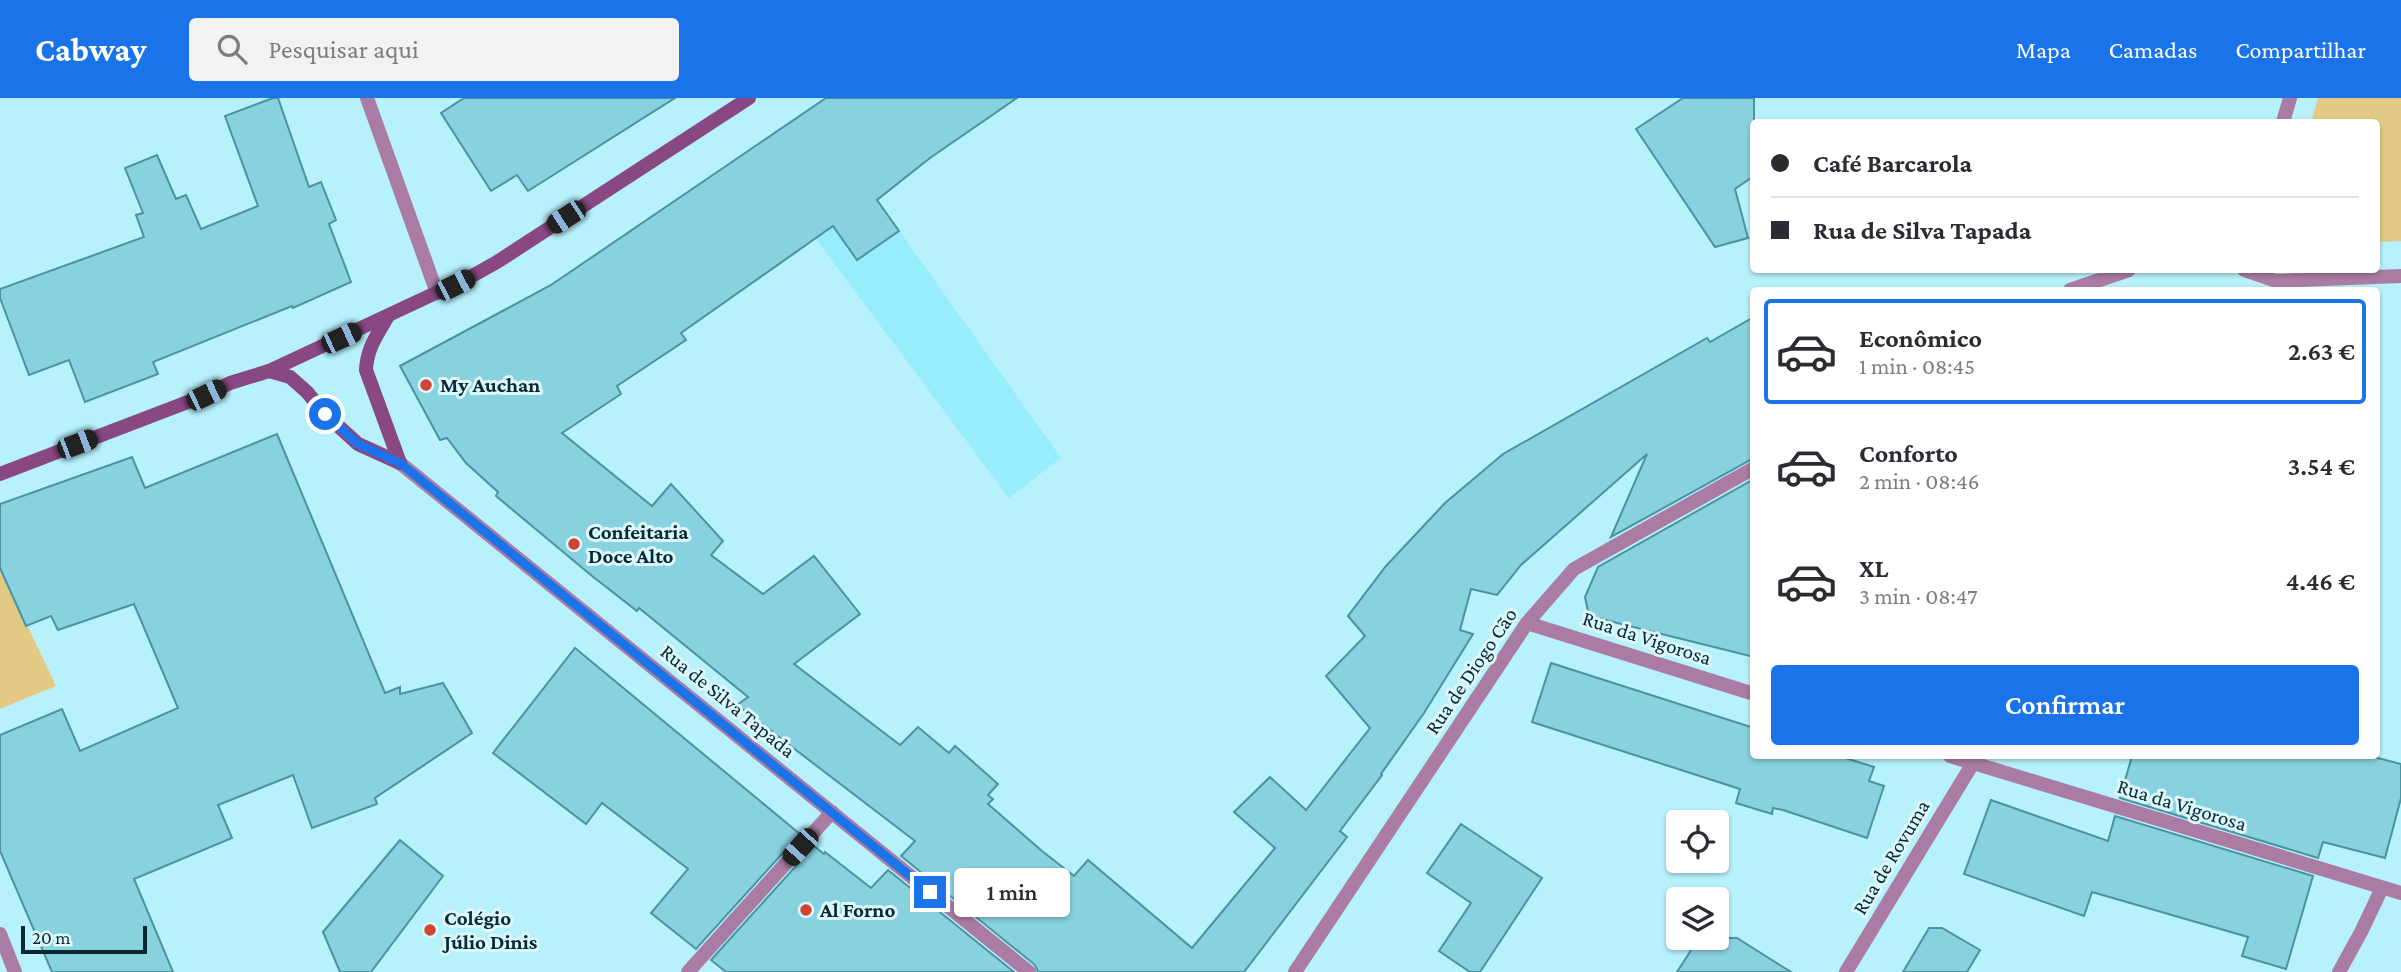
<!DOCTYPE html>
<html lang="pt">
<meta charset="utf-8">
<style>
body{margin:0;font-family:"Crimson Pro",serif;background:#f2f2f3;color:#2b2b33;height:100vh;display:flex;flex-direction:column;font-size:26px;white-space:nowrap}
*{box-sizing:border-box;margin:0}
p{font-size:23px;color:#7c7c81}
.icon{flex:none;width:38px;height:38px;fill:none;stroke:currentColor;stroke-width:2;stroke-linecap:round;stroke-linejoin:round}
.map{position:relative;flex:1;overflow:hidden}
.sheet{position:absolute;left:1750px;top:189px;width:630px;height:472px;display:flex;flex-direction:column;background:#fff;border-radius:7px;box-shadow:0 2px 5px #0004}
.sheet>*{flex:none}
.hud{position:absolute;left:1750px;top:21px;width:630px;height:154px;border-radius:7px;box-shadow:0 2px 5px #0004;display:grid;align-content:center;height:154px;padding:0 21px;background:#fff}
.tools{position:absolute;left:1666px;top:712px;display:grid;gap:14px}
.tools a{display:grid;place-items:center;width:63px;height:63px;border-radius:7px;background:#fff;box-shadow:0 2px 5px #0004;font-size:35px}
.scale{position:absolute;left:21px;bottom:18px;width:126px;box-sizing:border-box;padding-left:7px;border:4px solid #09292e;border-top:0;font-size:19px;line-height:24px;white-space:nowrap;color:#09292e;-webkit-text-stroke:5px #dcf8fe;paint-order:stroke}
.end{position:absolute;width:32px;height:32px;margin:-16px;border:9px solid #1a73e8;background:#fff;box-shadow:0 0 0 4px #fff}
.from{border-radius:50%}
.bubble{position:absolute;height:49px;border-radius:7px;background:#fff;box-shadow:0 2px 5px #0004;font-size:23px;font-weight:600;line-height:49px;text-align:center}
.car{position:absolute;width:21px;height:42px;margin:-21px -10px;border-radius:9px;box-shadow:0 0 5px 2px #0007;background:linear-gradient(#222 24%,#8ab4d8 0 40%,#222 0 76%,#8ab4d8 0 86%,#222 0)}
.hud b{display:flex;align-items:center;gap:24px;height:66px;font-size:26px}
.hud b+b{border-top:2px solid #e1e1e2}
.hud i{width:18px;height:18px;background:#2b2b33}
ul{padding:12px 0 0;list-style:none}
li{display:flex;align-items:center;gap:21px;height:105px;margin:0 14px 10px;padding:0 7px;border:4px solid transparent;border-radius:7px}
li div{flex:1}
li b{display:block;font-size:26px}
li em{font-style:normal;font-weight:600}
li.active{border-color:#1a73e8}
li>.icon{width:63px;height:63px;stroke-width:1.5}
.button{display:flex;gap:14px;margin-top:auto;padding:14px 21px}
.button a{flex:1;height:80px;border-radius:7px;background:#1a73e8;color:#fff;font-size:28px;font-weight:600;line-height:80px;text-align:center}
header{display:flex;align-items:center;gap:42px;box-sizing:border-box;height:98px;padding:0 35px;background:#1a73e8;color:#fff}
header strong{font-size:33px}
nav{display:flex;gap:38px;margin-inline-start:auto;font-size:24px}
.search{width:490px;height:63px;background:#f2f2f3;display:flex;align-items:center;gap:18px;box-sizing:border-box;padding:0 24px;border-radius:7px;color:#7c7c81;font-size:26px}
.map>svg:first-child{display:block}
.built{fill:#98edfd}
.green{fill:#e2ca85}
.building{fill:#88d1df;stroke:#4a93a1;stroke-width:2}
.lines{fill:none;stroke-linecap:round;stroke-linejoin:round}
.street{stroke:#aa7ca4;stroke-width:14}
.secondary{stroke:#894783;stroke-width:14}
.route{stroke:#1a73e8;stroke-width:9}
.poi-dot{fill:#d14431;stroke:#dcf8fe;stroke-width:2.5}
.labels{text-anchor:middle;stroke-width:6;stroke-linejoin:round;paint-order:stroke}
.poi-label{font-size:21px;font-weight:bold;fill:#09292e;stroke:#dcf8fe;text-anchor:start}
.street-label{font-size:21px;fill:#09292e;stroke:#dcf8fe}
</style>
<header>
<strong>Cabway</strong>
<div class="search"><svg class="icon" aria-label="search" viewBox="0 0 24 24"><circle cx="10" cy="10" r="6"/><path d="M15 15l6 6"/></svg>Pesquisar aqui</div>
<nav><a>Mapa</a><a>Camadas</a><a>Compartilhar</a></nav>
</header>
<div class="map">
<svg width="2401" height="874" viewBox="0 0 2401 874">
<rect width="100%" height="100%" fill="#b7f1fc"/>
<!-- built -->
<path class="built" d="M812,10L1061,360L1009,400L815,140Z"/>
<!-- green -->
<g class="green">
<path d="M2318,0H2401V143L2377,144L2376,24H2311Z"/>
<path d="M0,470L56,588L0,611Z"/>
</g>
<!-- building -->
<g class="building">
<path d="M273,0H278L309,89L321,84L336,122L329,126L351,184L293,210L292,208L153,264L158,276L85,304L69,262L29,277L0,200V191L144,139L136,117L143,115L125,70L157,57L176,101L186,97L201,131L258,108L225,18Z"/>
<path d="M464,0H675L528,93L517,77L491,93L441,15Z"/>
<path d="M826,0H1017L930,60L877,102L899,133L857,162L833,128L681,235L686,242L617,288L621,296L562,335L652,408L671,386L723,443L711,457L763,496L814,458L860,516L794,566L900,647L918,629L949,655L955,648L998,686L988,697L993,701L988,706L1042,753L1074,778L1088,762L1192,850L1275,750L1234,714L1270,679L1306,712L1370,630L1326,578L1365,538L1348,518L1386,468L1445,405L1503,356L1707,240L1710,244L1754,219V360L1611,439L1647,356L1521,467L1497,497L1471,491L1460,532L1473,536L1424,615L1381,676L1382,677L1340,733L1347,739L1244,874H1038L1035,867L901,758L915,743L737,607L748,599L639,510L637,513L592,478L496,398L498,394L466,365L447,340L440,342L400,268L551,187Z"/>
<path d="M1683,0H1754V78L1735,91L1748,140L1715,149L1636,31Z"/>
<path d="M277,336L385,595L400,589V596L443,585L472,635L375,700L377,706L312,730L293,677L218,707L232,740L134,781L173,874H52L0,753V637L62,611L80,653L178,610L134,506L58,532L51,518L26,528L0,470V406L132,359L145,390Z"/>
<path d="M1754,381V559L1589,518L1585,499L1598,469Z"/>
<path d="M575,550L800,736L696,851L651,815L688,771L602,705L586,726L493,655Z"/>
<path d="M1551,565L1754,630V658H1839L1874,669L1869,683L1884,688L1867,740L1783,712L1773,710L1772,716L1736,705L1740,691L1532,624Z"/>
<path d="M2132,658H2370L2401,666V700L2385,760L2323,744L2318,760L2120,700Z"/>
<path d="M1991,702L2108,743L2115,718L2313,778L2286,871L2242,858L2248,839L2092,794L2084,818L1964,776Z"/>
<path d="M1461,726L1542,780L1480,874H1470L1439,853L1471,805L1427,775Z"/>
<path d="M400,742L443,778L371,874H340L323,834Z"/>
<path d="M814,748L824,756L825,754L871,790L888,772L1014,874H726L711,862Z"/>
<path d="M1929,830H1942L1980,852L1967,874H1903Z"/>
<path d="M1699,840H1737L1791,874H1677Z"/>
</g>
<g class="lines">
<!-- street -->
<g class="street">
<path d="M367,0L437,195"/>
<path d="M2283,24L2290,0"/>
<path d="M2244,172L2276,183L2401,178"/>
<path d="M2070,192L2129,172"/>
<path d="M400,365L1029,874"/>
<path d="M1527,525L1754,596"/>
<path d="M1950,658L2401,795"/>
<path d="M0,836L15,874"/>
<path d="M688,874L832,714"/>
<path d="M1295,874L1527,525L1574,471L1754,370"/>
<path d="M1846,874L1973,665"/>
<path d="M2339,874L2361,834L2382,790"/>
</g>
<!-- secondary -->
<g class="secondary">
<path d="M388,218C377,237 367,250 366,272L400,365"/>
<path d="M269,273L290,279L307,294L325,316L358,346L400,365"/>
<path d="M0,376L206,297L230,285L269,273L472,178L497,164L749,0"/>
</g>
</g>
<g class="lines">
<!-- route -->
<path class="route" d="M325,316L358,346L400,365L930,794"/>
</g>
<!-- markers -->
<g class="poi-dot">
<circle cx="426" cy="287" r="7"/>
<circle cx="574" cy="446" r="7"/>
<circle cx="806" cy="812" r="7"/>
<circle cx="430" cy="832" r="7"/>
</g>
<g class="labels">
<!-- poi labels -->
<g class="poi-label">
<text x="440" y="294">My Auchan</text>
<text x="588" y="441">Confeitaria<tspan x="588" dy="24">Doce Alto</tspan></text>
<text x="820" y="819">Al Forno</text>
<text x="444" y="827">Colégio<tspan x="444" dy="24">Júlio Dinis</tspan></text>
</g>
<!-- street labels -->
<g class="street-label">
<text transform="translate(1647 540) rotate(18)" y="7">Rua da Vigorosa</text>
<text transform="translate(1471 573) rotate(-56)" y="7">Rua de Diogo Cão</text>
<text transform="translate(728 603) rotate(39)" y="7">Rua de Silva Tapada</text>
<text transform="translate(2182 707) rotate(17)" y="7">Rua da Vigorosa</text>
<text transform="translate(1891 759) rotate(-59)" y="7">Rua de Rovuma</text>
</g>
</g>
</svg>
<div class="tools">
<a><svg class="icon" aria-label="locate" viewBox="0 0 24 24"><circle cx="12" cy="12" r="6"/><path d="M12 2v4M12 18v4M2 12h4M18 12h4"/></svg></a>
<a><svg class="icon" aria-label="layers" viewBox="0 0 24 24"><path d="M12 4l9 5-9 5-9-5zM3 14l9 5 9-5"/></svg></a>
</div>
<div class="scale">20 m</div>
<i class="end from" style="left:325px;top:316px"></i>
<i class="end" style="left:930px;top:794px"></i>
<div class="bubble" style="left:954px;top:770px;width:116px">1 min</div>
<i class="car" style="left:566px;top:119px;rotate:237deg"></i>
<i class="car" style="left:455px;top:187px;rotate:63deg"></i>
<i class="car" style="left:341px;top:240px;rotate:65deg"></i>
<i class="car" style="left:206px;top:297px;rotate:64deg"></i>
<i class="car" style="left:77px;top:346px;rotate:69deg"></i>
<i class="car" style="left:800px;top:749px;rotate:222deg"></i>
<div class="hud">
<b><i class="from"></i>Café Barcarola</b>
<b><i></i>Rua de Silva Tapada</b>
</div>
<section class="sheet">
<ul>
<li class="active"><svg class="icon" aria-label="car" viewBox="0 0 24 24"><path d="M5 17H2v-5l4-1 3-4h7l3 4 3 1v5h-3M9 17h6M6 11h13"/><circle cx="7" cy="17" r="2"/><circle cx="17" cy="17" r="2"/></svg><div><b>Econômico</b><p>1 min · 08:45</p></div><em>2.63 €</em></li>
<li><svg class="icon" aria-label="car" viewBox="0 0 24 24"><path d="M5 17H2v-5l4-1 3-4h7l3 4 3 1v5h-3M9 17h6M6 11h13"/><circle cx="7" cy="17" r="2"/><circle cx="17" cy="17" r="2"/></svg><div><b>Conforto</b><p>2 min · 08:46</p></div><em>3.54 €</em></li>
<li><svg class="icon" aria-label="car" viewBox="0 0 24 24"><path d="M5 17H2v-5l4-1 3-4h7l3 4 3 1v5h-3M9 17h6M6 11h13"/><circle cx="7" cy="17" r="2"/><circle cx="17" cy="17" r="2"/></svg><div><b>XL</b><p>3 min · 08:47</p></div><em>4.46 €</em></li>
</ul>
<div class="button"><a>Confirmar</a></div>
</section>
</div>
